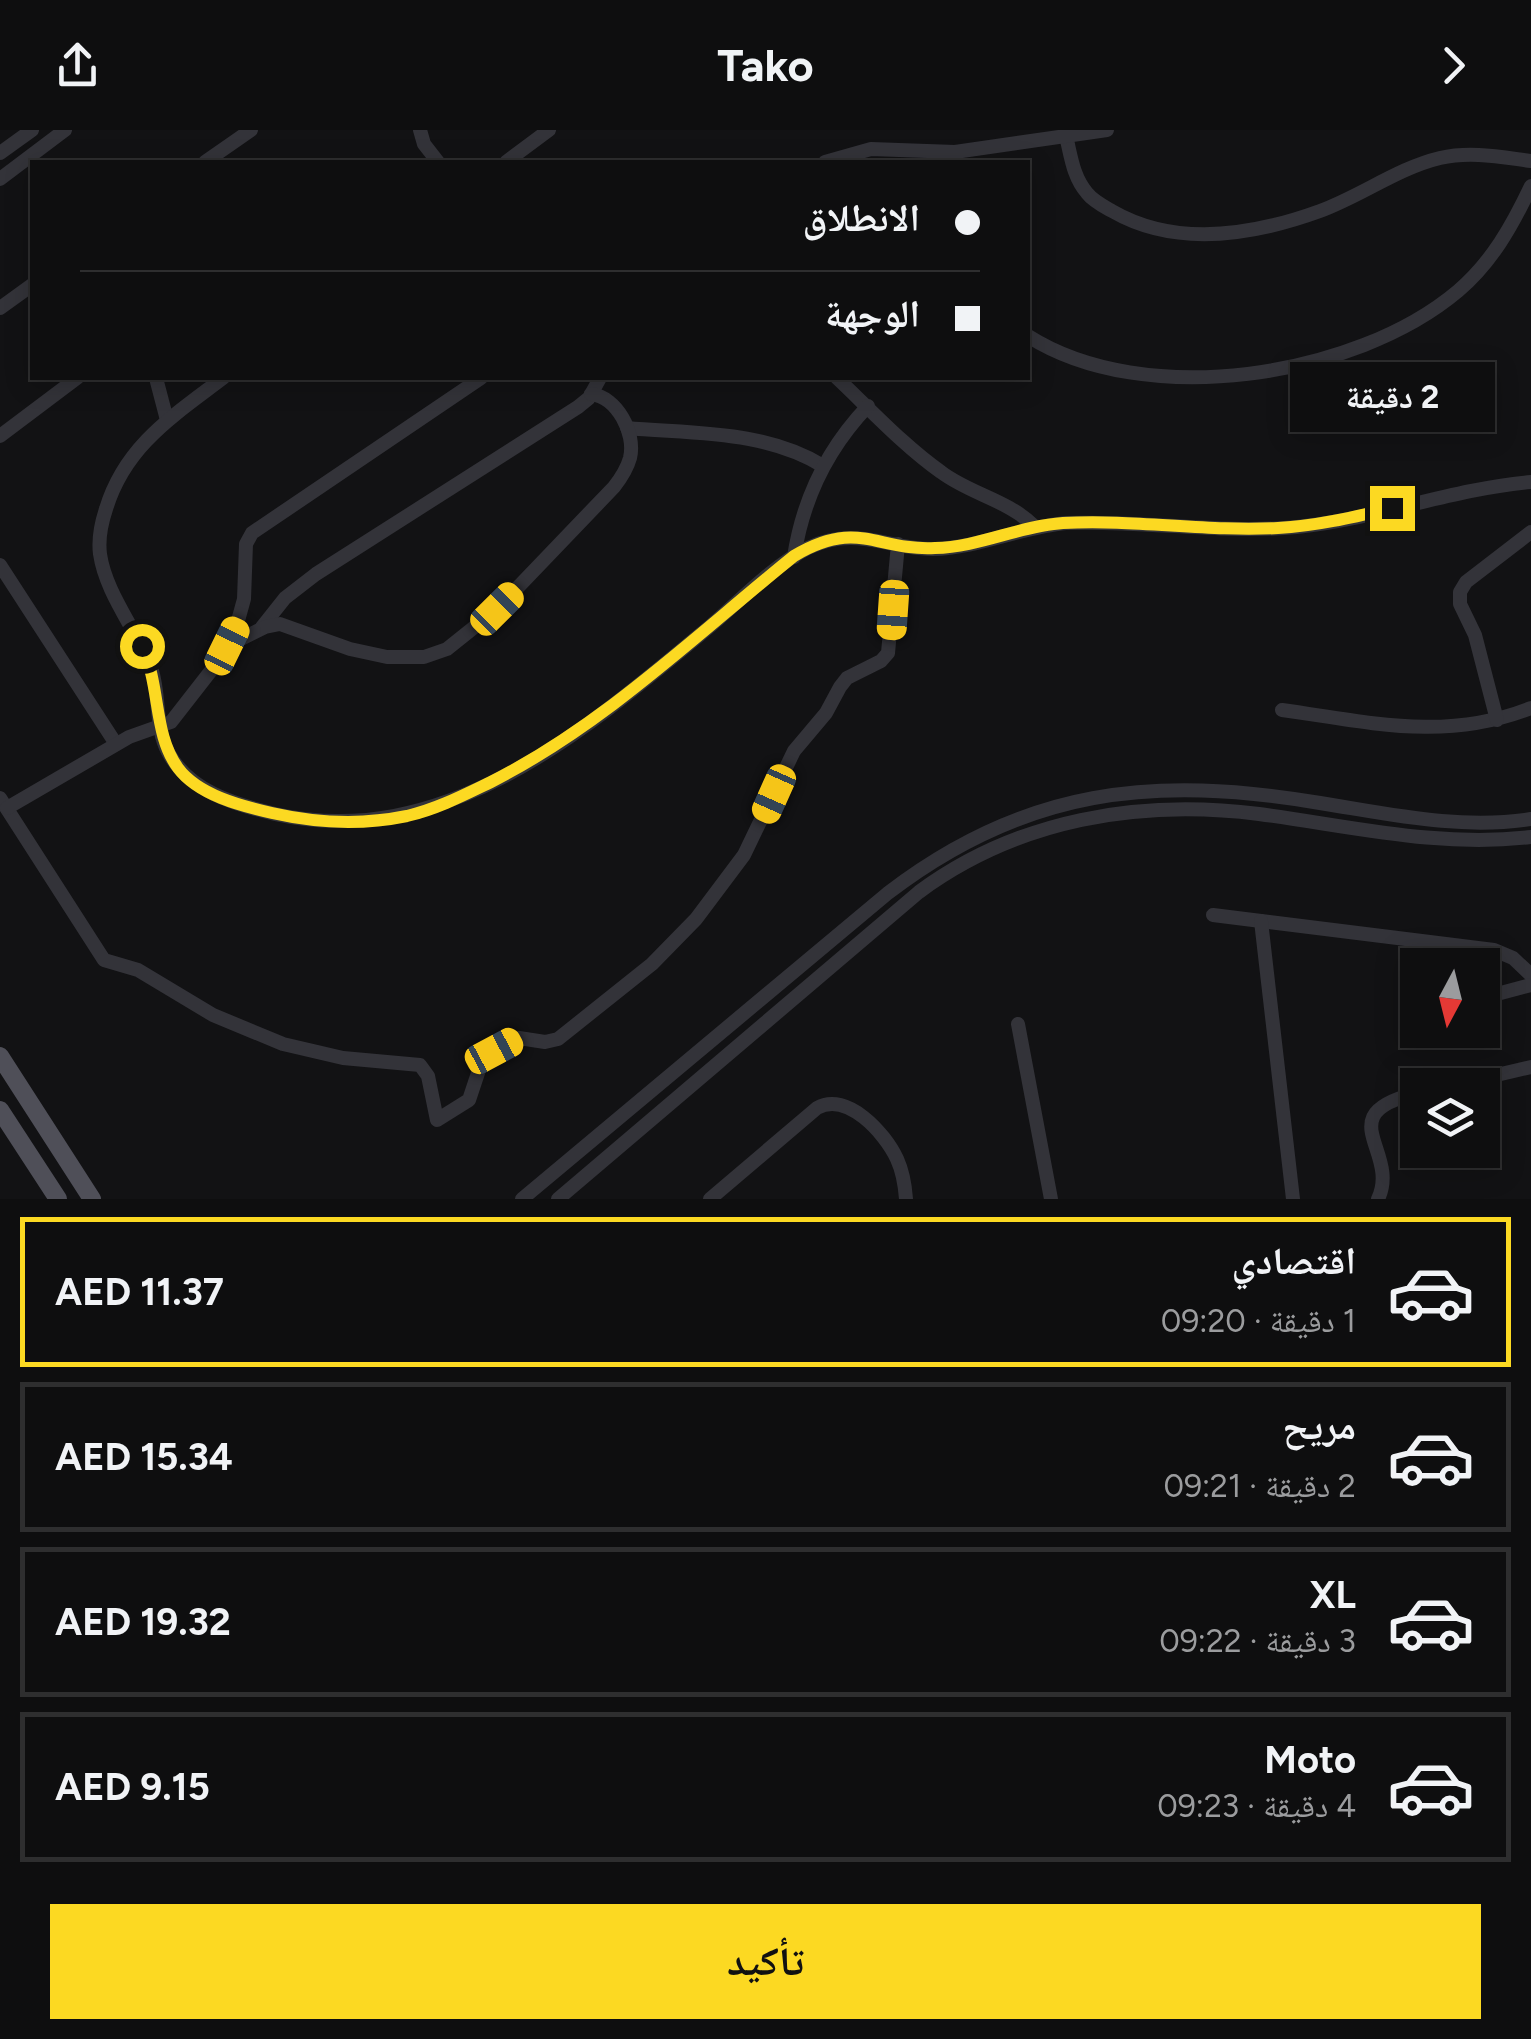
<!DOCTYPE html>
<html lang="ar">
<meta charset="utf-8">
<style>
body{margin:0;font-family:Figtree,"Noto Naskh Arabic",sans-serif;background:#171718;color:#f1f3f6;direction:rtl;height:100vh;display:flex;flex-direction:column;font-size:38px;white-space:nowrap}
*{box-sizing:border-box;margin:0}
p{font-size:32px;color:#9b9c9e}
.icon{flex:none;width:55px;height:55px;fill:none;stroke:currentColor;stroke-width:2;stroke-linecap:round;stroke-linejoin:round}
.map{position:relative;height:1069px;overflow:hidden;direction:ltr}
.panel{display:flex;flex-direction:column;background:#0e0e0f;flex:1}
.panel>*{flex:none}
.hud{position:absolute;left:30px;top:30px;width:1000px;height:220px;border-radius:0px;box-shadow:0 5px 25px #0003,0 0 0 2px #2e2e2f;direction:rtl;display:grid;align-content:center;height:220px;padding:0 50px;background:#0e0e0f}
.needle{width:65px;rotate:187deg}
.fabs{position:absolute;left:1400px;top:818px;display:grid;gap:20px}
.fabs a{display:grid;place-items:center;width:100px;height:100px;border-radius:0px;background:#0e0e0f;box-shadow:0 5px 25px #0003,0 0 0 2px #2e2e2f;font-size:50px}
.end{position:absolute;width:45px;height:45px;margin:-22px;border:12px solid #fcd922;background:#111;box-shadow:0 0 0 5px #111}
.from{border-radius:50%}
.bubble{position:absolute;height:70px;border-radius:0px;background:#0e0e0f;box-shadow:0 5px 25px #0003,0 0 0 2px #2e2e2f;font-size:32px;font-weight:700;line-height:70px;text-align:center;direction:rtl}
.car{position:absolute;width:30px;height:60px;margin:-30px -15px;border-radius:12px;box-shadow:0 0 8px 2px #0007;background:linear-gradient(#f5c518 24%,#345 0 40%,#f5c518 0 76%,#345 0 86%,#f5c518 0)}
.hud b{display:flex;align-items:center;gap:35px;height:95px;font-size:38px}
.hud b+b{border-top:2px solid #2e2e2f}
.hud i{width:25px;height:25px;background:#f1f3f6}
ul{padding:18px 0 0;list-style:none}
li{display:flex;align-items:center;gap:30px;height:150px;margin:0 20px 15px;padding:0 30px;border:5px solid #2e2e2f;border-radius:0px}
li div{flex:1}
li b{display:block;font-size:38px}
li em{font-style:normal;font-weight:700}
li.selected{border-color:#fcd922}
li>.icon{width:90px;height:90px;stroke-width:1.5}
.button{display:flex;gap:20px;margin-top:auto;padding:20px 50px}
.button a{flex:1;height:115px;border-radius:0px;background:#fcd922;color:#111;font-size:40px;font-weight:700;line-height:115px;text-align:center}
header{display:flex;justify-content:space-between;align-items:center;height:130px;padding:0 50px;background:#0e0e0f;font-size:45px;font-weight:700}
.map>svg:first-child{display:block}
.lines{fill:none;stroke-linecap:round;stroke-linejoin:round}
.minor{stroke:#333339;stroke-width:14}
.major{stroke:#4f4f58;stroke-width:18}
.route{stroke:#fcd922;stroke-width:12}
</style>
<header><svg class="icon" aria-label="forward" viewBox="0 0 24 24"><path d="M9 5l7 7-7 7"/></svg>Tako<svg class="icon" aria-label="share" viewBox="0 0 24 24"><path d="M12 15V3M7 8l5-5 5 5M5 13v7h14v-7"/></svg></header>
<div class="map">
<svg width="1531" height="1069" viewBox="0 0 1531 1069">
<rect width="100%" height="100%" fill="#121214"/>
<g class="lines">
<!-- minor -->
<g class="minor">
<path d="M420,0L424,14L438,32"/>
<path d="M1066,6C1071,26 1073,47 1087,63C1093,71 1103,76 1112,81C1176,118 1254,105 1320,81C1361,66 1398,38 1440,28C1471,21 1500,27 1531,31"/>
<path d="M0,23L32,0"/>
<path d="M205,32L251,0"/>
<path d="M506,32L549,0"/>
<path d="M825,32L871,19L955,22L1107,0"/>
<path d="M0,49L65,0"/>
<path d="M0,178L32,155"/>
<path d="M1028,206C1144,280 1355,248 1458,161C1492,132 1512,96 1531,56"/>
<path d="M156,248L167,290"/>
<path d="M223,248C173,286 125,316 106,379C101,394 98,408 100,424C106,465 138,501 152,541C160,566 155,598 168,622C189,661 233,674 275,684C445,722 586,600 708,498C739,472 771,437 808,418C856,395 887,419 933,419C978,418 1021,397 1066,393C1143,390 1221,404 1297,397C1376,389 1451,359 1531,352"/>
<path d="M837,248C870,279 903,315 941,342C970,364 1008,370 1034,396"/>
<path d="M627,298C692,304 765,300 823,336"/>
<path d="M0,306L77,248"/>
<path d="M794,427C803,368 827,319 868,276"/>
<path d="M0,435L116,614"/>
<path d="M262,497L285,468L316,444L578,277L589,268L600,248"/>
<path d="M227,516L265,497L280,494L350,519L387,527H424L447,519L497,479L614,357C621,348 627,339 630,328C636,303 617,267 591,264"/>
<path d="M1282,580C1369,592 1445,612 1531,578"/>
<path d="M1497,590L1475,505L1460,474V462L1466,452L1531,402"/>
<path d="M0,668L104,830L138,840L213,885L283,914L343,928L420,935L428,946L437,990L469,970L480,937L494,921L519,908L545,912L558,909L652,834L696,789L744,725L794,621L826,583L840,557L847,548L881,531L888,523L898,414"/>
<path d="M7,678L129,607L171,592L217,533L236,498L244,469L246,414L252,403L481,248"/>
<path d="M1213,785L1494,820L1513,828L1531,845"/>
<path d="M1261,791L1293,1069"/>
<path d="M1482,868L1531,855"/>
<path d="M1409,889L1418,886"/>
<path d="M1018,894L1051,1069"/>
<path d="M1454,955L1531,937"/>
<path d="M522,1069L888,763C1025,658 1154,645 1320,673C1390,684 1460,700 1531,689"/>
<path d="M558,1069L919,762C1018,689 1139,669 1259,684C1350,696 1439,718 1531,707"/>
<path d="M710,1069L817,978C847,961 885,1003 897,1029C903,1042 905,1055 906,1069"/>
<path d="M1378,1069C1401,1021 1327,984 1418,963"/>
</g>
<!-- major -->
<g class="major">
<path d="M0,926L92,1069"/>
<path d="M0,980L58,1069"/>
</g>
</g>
<g class="lines">
<!-- route -->
<path class="route" d="M142,516C161,557 153,604 178,638C198,665 241,676 272,683C316,693 363,695 407,686C437,679 464,665 491,652C605,594 696,505 794,426C858,388 876,421 935,418C979,417 1019,396 1063,393C1135,389 1207,402 1278,398C1317,396 1354,387 1392,378"/>
</g>
</svg>
<div class="fabs">
<a><svg class="needle" viewBox="-14 -14 28 28"><path d="M0-13l5 13h-10z" fill="#e53935"/><path d="M0 13l5-13h-10z" fill="#9b9c9e"/></svg></a>
<a><svg class="icon" aria-label="layers" viewBox="0 0 24 24"><path d="M12 4l9 5-9 5-9-5zM3 14l9 5 9-5"/></svg></a>
</div>
<i class="end from" style="left:142px;top:516px"></i>
<i class="end" style="left:1392px;top:378px"></i>
<div class="bubble" style="left:1290px;top:232px;width:205px">2 دقيقة</div>
<i class="car" style="left:497px;top:479px;rotate:45deg"></i>
<i class="car" style="left:893px;top:480px;rotate:184deg"></i>
<i class="car" style="left:227px;top:516px;rotate:26deg"></i>
<i class="car" style="left:774px;top:664px;rotate:204deg"></i>
<i class="car" style="left:494px;top:921px;rotate:62deg"></i>
<div class="hud">
<b><i class="from"></i>الانطلاق</b>
<b><i></i>الوجهة</b>
</div>
</div>
<section class="panel">
<ul>
<li class="selected"><svg class="icon" aria-label="car" viewBox="0 0 24 24"><path d="M5 17H2v-5l4-1 3-4h7l3 4 3 1v5h-3M9 17h6M6 11h13"/><circle cx="7" cy="17" r="2"/><circle cx="17" cy="17" r="2"/></svg><div><b>اقتصادي</b><p>1 دقيقة · 09:20</p></div><em>AED 11.37</em></li>
<li><svg class="icon" aria-label="car" viewBox="0 0 24 24"><path d="M5 17H2v-5l4-1 3-4h7l3 4 3 1v5h-3M9 17h6M6 11h13"/><circle cx="7" cy="17" r="2"/><circle cx="17" cy="17" r="2"/></svg><div><b>مريح</b><p>2 دقيقة · 09:21</p></div><em>AED 15.34</em></li>
<li><svg class="icon" aria-label="car" viewBox="0 0 24 24"><path d="M5 17H2v-5l4-1 3-4h7l3 4 3 1v5h-3M9 17h6M6 11h13"/><circle cx="7" cy="17" r="2"/><circle cx="17" cy="17" r="2"/></svg><div><b>XL</b><p>3 دقيقة · 09:22</p></div><em>AED 19.32</em></li>
<li><svg class="icon" aria-label="car" viewBox="0 0 24 24"><path d="M5 17H2v-5l4-1 3-4h7l3 4 3 1v5h-3M9 17h6M6 11h13"/><circle cx="7" cy="17" r="2"/><circle cx="17" cy="17" r="2"/></svg><div><b>Moto</b><p>4 دقيقة · 09:23</p></div><em>AED 9.15</em></li>
</ul>
<div class="button"><a>تأكيد</a></div>
</section>
